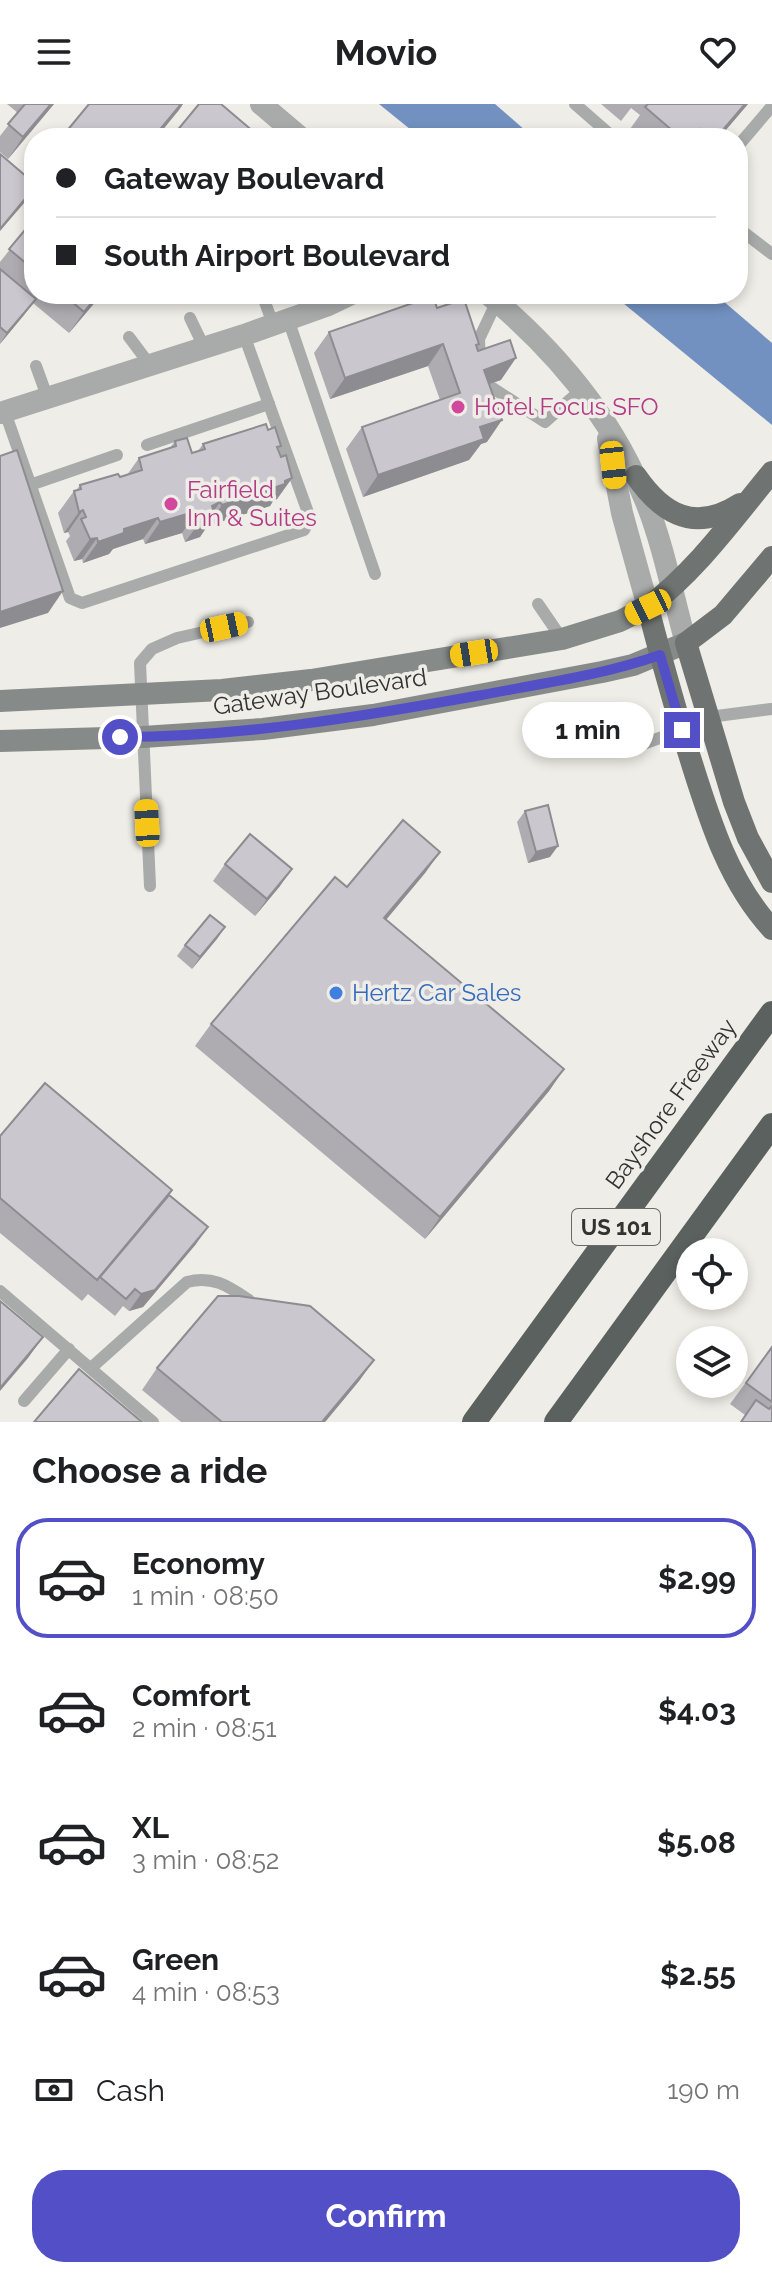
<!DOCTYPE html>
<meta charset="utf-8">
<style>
body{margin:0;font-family:Raleway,sans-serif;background:#f2f2f2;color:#202124;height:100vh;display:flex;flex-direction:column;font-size:30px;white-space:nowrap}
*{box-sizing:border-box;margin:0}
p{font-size:26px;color:#757577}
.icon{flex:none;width:44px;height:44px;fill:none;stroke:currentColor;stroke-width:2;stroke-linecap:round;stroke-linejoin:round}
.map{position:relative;height:1318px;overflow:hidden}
.sheet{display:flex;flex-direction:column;background:#fff;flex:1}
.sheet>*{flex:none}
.guide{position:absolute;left:24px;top:24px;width:724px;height:176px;border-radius:32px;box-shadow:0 4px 12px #0003;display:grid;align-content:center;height:176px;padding:0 32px;background:#fff}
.buttons{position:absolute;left:676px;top:1134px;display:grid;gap:16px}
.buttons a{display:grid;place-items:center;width:72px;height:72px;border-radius:50%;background:#fff;box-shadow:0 4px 12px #0003;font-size:40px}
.end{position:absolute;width:36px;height:36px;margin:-18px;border:10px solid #534fc6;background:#fff;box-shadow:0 0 0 4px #fff}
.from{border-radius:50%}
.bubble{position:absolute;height:56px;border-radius:28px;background:#fff;box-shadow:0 4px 12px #0003;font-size:26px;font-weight:700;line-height:56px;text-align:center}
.car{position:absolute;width:24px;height:48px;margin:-24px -12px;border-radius:10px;box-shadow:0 0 6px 2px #0007;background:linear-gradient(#f5c518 24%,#345 0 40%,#f5c518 0 76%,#345 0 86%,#f5c518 0)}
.guide b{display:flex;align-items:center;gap:28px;height:76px;font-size:30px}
.guide b+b{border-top:2px solid #e0e0e0}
.guide i{width:20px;height:20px;background:#202124}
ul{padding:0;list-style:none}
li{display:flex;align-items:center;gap:24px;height:120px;margin:0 16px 12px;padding:0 16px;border:4px solid transparent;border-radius:32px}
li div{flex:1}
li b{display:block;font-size:30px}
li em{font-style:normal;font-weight:700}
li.current{border-color:#534fc6}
li>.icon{width:72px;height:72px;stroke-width:1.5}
h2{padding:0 32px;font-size:36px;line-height:96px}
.pay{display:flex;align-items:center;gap:20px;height:88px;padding:0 32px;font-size:30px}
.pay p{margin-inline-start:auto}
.action{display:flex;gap:16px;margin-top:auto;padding:16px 32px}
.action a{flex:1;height:92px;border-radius:32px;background:#534fc6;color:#fff;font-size:32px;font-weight:700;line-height:92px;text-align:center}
header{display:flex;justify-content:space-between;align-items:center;height:104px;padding:0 32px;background:#fff;font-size:36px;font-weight:700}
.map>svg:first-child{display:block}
.water{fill:#7291c0}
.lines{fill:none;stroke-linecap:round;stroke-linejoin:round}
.service{stroke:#a8abaa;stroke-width:12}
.minor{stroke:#a8abaa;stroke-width:22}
.tertiary{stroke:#a8abaa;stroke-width:22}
.secondary{stroke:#868b89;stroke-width:22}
.primary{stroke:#6f7472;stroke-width:22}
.motorway{stroke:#5a615e;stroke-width:24}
.wall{fill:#aeacb1}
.shaded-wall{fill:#8d8c90}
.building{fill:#cac8ce;stroke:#8d8c90;stroke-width:2}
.route{stroke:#534fc6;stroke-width:10}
.hotel-dot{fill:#d1479c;stroke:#efede7;stroke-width:3}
.shop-dot{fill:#3f7fe0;stroke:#efede7;stroke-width:3}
.labels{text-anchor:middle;stroke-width:7;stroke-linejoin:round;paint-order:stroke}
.shield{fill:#efede7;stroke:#6b6a66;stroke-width:2}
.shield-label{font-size:22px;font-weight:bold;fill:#32322f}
.hotel-label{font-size:24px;fill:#b23c85;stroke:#efede7;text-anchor:start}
.street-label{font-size:24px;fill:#32322f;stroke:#efede7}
.shop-label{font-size:24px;fill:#366cbe;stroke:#efede7;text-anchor:start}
</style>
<header><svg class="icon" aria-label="menu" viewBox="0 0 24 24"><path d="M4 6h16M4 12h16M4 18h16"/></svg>Movio<svg class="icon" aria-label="heart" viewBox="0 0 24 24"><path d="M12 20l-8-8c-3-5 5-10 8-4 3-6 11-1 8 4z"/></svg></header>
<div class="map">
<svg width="772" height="1318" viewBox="0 0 772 1318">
<rect width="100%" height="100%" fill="#efede7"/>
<!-- water -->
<g class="water">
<path d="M379,0H495L534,34H421Z"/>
<path d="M612,190H715L772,239V321Z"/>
</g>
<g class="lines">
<!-- service -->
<g class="service">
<path d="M575,0L614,34"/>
<path d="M738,42L772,2"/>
<path d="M738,124L772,150"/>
<path d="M262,190L273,220"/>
<path d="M190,214L204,243"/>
<path d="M288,215L375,470"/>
<path d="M129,233L150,261"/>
<path d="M36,262L48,295"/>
<path d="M480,262L479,235L497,197"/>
<path d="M488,281L545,318L582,285"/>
<path d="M5,308L70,494L82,499L304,426L310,414L244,231"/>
<path d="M147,341L269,300"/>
<path d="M30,381L117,351"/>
<path d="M538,500L562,535"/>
<path d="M709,613L771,605"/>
<path d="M626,646L682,626"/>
<path d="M150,782L140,559L152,545L177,534L248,518"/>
<path d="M0,1187L153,1318"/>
<path d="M91,1264L187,1178C212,1171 228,1182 249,1196"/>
<path d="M24,1297L69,1245"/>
</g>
<!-- minor -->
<path class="minor" d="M0,309L244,231L326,202L351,190"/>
<!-- tertiary -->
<g class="tertiary">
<path d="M261,0L301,34"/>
<path d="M488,190C555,246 614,315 646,398C664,443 673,493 686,539"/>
<path d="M608,335L622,409L648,503"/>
</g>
<!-- secondary -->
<g class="secondary">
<path d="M0,597L222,586L311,576L562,535L620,517L648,503"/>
<path d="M0,637L143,633L263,625L373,611L602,568L633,561L686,539"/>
</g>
<!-- primary -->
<g class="primary">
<path d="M772,368C733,415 697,466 648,503C660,552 674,599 688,647C708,710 726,775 772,825"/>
<path d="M636,372C663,411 695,429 740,400"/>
<path d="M772,453L723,511L686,539L734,698L748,734L772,778"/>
</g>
<!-- motorway -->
<g class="motorway">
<path d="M474,1318L772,909"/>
<path d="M556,1318L772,1021"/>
</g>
</g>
<!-- wall -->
<g class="wall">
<path d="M7,0H54L8,55L0,48V32L18,9Z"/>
<path d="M89,0H183L156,34H62Z"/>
<path d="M601,0H748L719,34H641L630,25L640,11L631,4L621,17Z"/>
<path d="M34,115V190H102L69,229L33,199L0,240V158Z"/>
<path d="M102,190H115L110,196Z"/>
<path d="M437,204L477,243L478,247L501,276L489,280L487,338L481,340L469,356L363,393L346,345L362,323L440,296L428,262L330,295L314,249L329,228Z"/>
<path d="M175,337L192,349L198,347L203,340L278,346L292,374L277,395L273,397L270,402L207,422L200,433L185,438L182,429L145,440L143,435L113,445L109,450L83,459L82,455L74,457L66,437L70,432L68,428L64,429L58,409L74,387H76L80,381L127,371L139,354L170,344Z"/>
<path d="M525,707L550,753L528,759L517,718Z"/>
<path d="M440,748L425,769L386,816L564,965L549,987L425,1135L195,942L211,920L347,783Z"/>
<path d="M225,760L280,782L255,812L213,777Z"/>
<path d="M225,823L192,865L177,852L185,841Z"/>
<path d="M0,1032L169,1091L196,1140L143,1203L129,1207L123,1202L115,1212L88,1190L82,1197L0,1129Z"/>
<path d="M772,1243V1318L745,1311L730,1300Z"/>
<path d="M374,1256L359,1277L325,1318H181L142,1286L157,1264Z"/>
</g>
<!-- shaded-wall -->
<g class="shaded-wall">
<path d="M51,0H54L8,55L23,33Z"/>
<path d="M181,0H183L179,6L156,34H153Z"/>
<path d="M745,0H748L719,34H716Z"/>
<path d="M34,84L25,98L0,127V125Z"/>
<path d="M99,190H102L69,229L84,208Z"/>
<path d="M36,195L24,211L0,240L7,229Z"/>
<path d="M443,240L428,262L330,295L345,274Z"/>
<path d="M516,254L501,276L469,287L484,266Z"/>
<path d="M502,316L487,338L481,340L469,356L363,393L378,371L480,323Z"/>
<path d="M292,374L277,395L273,397L270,402L207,422L222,401Z"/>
<path d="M220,398L210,413L215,411L200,433L185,438L212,402Z"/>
<path d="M83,406L68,428L64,429L79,408Z"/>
<path d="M197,407L182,429L145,440L160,418Z"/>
<path d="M158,414L143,435L113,445L109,450L83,459L98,438L124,425Z"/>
<path d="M97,434L82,455L74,457L90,435Z"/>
<path d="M63,487L48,509L0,524V508Z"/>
<path d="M558,742L550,753L528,759L536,748Z"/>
<path d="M440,748L425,769L369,836L384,814Z"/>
<path d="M292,765L280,782L255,812L267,795Z"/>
<path d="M225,823L217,835L192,865L200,853Z"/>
<path d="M564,965L549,987L425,1135L440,1113Z"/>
<path d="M208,1123L196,1140L143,1203L129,1207L141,1190Z"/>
<path d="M43,1233L28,1254L0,1287V1284Z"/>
<path d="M374,1256L359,1277L325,1318H322Z"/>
</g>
<!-- building -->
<g class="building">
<path d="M25,0H51L23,33L8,20Z"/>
<path d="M89,0H181L153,34H73L66,28Z"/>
<path d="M199,0H221L261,34H171Z"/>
<path d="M648,0H745L716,34H712L701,25L693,34H681L645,3Z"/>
<path d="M0,50L34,79V84L0,125Z"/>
<path d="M34,115V166L9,145Z"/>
<path d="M0,165L36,195L7,229L0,223Z"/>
<path d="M63,190H99L84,208Z"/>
<path d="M433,192L437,204L464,195L479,240L476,241L478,247L510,236L516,254L484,266L502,316L480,323L484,335L378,371L362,323L460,289L443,240L345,274L329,228Z"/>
<path d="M266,320L268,326L275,323L281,342L277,343L281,353L286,351L292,374L285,377V380L222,401L220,398L212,402L215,411L200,416L197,407L160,418L158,414L124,425V429L98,438L97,434L90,435L81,415L86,413L83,406L79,408L74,387L81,385L80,381L118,370L120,373L142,366L139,354L176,342L175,337L187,334L192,349L205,345L203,340Z"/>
<path d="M17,346L63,487L0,508V352Z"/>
<path d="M548,701L558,742L536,748L525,707Z"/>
<path d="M403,716L440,748L384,814L564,965L440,1113L211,920L335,773L347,783Z"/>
<path d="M250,730L292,765L267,795L225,760Z"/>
<path d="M210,811L225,823L200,853L185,841Z"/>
<path d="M45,979L172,1086L97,1176L0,1094V1032Z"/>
<path d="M169,1091L208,1123L155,1186L141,1190L135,1185L126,1195L100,1173Z"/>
<path d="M218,1192H239L310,1202L374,1256L322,1318H222L157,1264Z"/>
<path d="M0,1197L43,1233L0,1284Z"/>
<path d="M772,1243V1298L746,1279Z"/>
<path d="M79,1265L142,1318H34Z"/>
<path d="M756,1296L769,1305L772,1302V1318H741Z"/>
</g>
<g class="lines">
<!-- route -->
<path class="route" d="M120,633C240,633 359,613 476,592C538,580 600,572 660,551L682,626"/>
</g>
<!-- markers -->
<g class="hotel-dot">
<circle cx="458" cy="303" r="8"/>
<circle cx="171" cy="400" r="8"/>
</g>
<circle class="shop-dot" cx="336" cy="889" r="8"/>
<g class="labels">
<!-- shield labels -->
<rect class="shield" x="572" y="1105" width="88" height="36" rx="6"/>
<g class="shield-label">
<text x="616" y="1131">US 101</text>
</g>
<!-- hotel labels -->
<g class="hotel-label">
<text x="474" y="311">Hotel Focus SFO</text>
<text x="187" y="394">Fairfield<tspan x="187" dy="28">Inn &amp; Suites</tspan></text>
</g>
<!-- street labels -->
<g class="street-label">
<text transform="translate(320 588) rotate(-8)" y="8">Gateway Boulevard</text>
<text transform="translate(671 1000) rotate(-54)" y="8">Bayshore Freeway</text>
</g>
<!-- shop labels -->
<g class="shop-label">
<text x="352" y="897">Hertz Car Sales</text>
</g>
</g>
</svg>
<div class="buttons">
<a><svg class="icon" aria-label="locate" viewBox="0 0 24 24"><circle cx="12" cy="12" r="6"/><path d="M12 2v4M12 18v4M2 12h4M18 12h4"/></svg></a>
<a><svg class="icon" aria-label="layers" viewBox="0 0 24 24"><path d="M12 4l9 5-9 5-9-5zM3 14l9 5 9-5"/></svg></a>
</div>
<i class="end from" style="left:120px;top:633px"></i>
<i class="end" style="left:682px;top:626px"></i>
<div class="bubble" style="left:522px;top:598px;width:132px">1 min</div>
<i class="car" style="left:613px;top:361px;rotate:174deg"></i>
<i class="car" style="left:648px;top:503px;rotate:244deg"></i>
<i class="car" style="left:224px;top:523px;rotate:78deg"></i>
<i class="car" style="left:474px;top:549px;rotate:261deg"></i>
<i class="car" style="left:147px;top:719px;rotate:357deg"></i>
<div class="guide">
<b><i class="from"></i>Gateway Boulevard</b>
<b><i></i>South Airport Boulevard</b>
</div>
</div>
<section class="sheet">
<h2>Choose a ride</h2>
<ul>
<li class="current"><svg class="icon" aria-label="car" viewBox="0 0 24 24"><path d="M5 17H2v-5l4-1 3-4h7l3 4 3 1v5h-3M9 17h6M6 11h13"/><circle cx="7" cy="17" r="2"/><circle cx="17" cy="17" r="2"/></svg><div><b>Economy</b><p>1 min · 08:50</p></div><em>$2.99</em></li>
<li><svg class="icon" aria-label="car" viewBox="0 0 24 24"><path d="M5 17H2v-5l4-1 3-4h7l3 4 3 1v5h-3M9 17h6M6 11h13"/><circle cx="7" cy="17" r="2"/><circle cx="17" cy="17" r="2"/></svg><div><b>Comfort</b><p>2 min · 08:51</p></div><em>$4.03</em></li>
<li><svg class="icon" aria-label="car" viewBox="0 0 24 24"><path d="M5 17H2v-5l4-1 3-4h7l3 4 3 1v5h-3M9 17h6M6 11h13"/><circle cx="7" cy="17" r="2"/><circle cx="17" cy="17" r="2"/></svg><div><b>XL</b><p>3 min · 08:52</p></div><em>$5.08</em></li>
<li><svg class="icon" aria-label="car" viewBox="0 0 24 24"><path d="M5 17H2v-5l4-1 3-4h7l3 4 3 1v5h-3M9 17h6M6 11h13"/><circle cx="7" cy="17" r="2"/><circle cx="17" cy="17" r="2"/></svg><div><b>Green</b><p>4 min · 08:53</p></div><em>$2.55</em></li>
</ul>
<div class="pay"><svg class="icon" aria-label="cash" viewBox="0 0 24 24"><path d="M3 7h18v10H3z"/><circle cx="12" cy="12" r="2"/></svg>Cash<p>190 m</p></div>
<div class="action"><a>Confirm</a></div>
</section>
